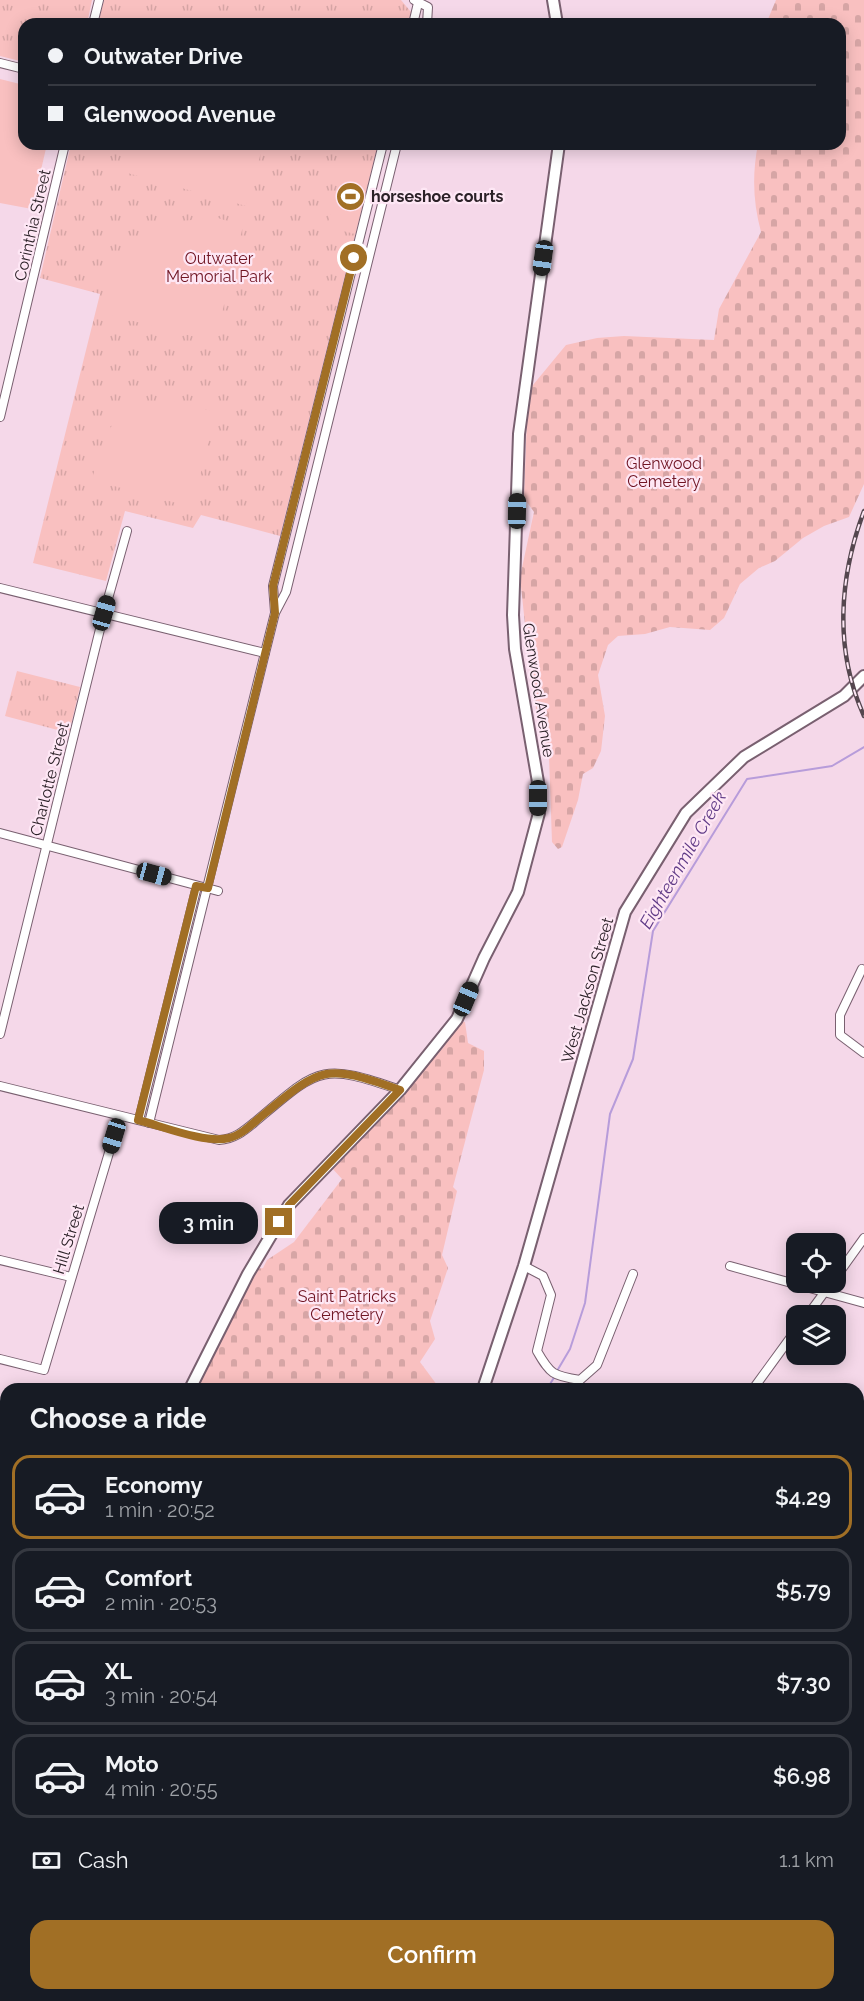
<!DOCTYPE html>
<meta charset="utf-8">
<style>
body{margin:0;font-family:Raleway,sans-serif;background:#242831;color:#f1f3f6;height:100vh;display:flex;flex-direction:column;font-size:22px;white-space:nowrap}
*{box-sizing:border-box;margin:0}
p{font-size:20px;color:#9ea1a6}
.icon{flex:none;width:33px;height:33px;fill:none;stroke:currentColor;stroke-width:2;stroke-linecap:round;stroke-linejoin:round}
.map{position:relative;flex:1;overflow:hidden}
.sheet{position:absolute;left:0px;top:1383px;width:864px;height:618px;display:flex;flex-direction:column;background:#171b24;border-radius:18px 18px 0 0;box-shadow:0 3px 15px #0003}
.sheet>*{flex:none}
.banner{position:absolute;left:18px;top:18px;width:828px;height:132px;border-radius:18px;box-shadow:0 3px 15px #0003;display:grid;align-content:center;height:132px;padding:0 30px;background:#171b24}
.fabs{position:absolute;left:786px;top:1233px;display:grid;gap:12px}
.fabs a{display:grid;place-items:center;width:60px;height:60px;border-radius:12px;background:#171b24;box-shadow:0 3px 15px #0003;font-size:30px}
.end{position:absolute;width:27px;height:27px;margin:-14px;border:8px solid #a16f25;background:#fff;box-shadow:0 0 0 3px #fff}
.from{border-radius:50%}
.bubble{position:absolute;height:42px;border-radius:18px;background:#171b24;box-shadow:0 3px 15px #0003;font-size:20px;font-weight:600;line-height:42px;text-align:center}
.car{position:absolute;width:18px;height:36px;margin:-18px -9px;border-radius:8px;box-shadow:0 0 4px 2px #0007;background:linear-gradient(#222 24%,#8ab4d8 0 40%,#222 0 76%,#8ab4d8 0 86%,#222 0)}
.banner b{display:flex;align-items:center;gap:21px;height:57px;font-size:22px}
.banner b+b{border-top:2px solid #363941}
.banner i{width:15px;height:15px;background:#f1f3f6}
ul{padding:0;list-style:none}
li{display:flex;align-items:center;gap:18px;height:84px;margin:0 12px 9px;padding:0 18px;border:3px solid #363941;border-radius:18px}
li div{flex:1}
li b{display:block;font-size:22px}
li em{font-style:normal;font-weight:600}
li.on{border-color:#a16f25}
li>.icon{width:54px;height:54px;stroke-width:1.5}
h2{padding:0 30px;font-size:27px;line-height:72px}
.pay{display:flex;align-items:center;gap:15px;height:66px;padding:0 30px;font-size:22px}
.pay p{margin-inline-start:auto}
.cta{display:flex;gap:12px;margin-top:auto;padding:12px 30px}
.cta a{flex:1;height:69px;border-radius:18px;background:#a16f25;color:#fff;font-size:24px;font-weight:600;line-height:69px;text-align:center}
.map>svg:first-child{display:block}
.grass{fill:url(#grass-tufts)}
.cemetery{fill:url(#cemetery-stones)}
.garden{fill:#f9c0c0}
.lines{fill:none;stroke-linecap:round;stroke-linejoin:round}
.stream{stroke:#b79cda;stroke-width:2}
.street-casing{stroke:#796070;stroke-width:10}
.secondary-casing{stroke:#796070;stroke-width:14}
.street{stroke:#fff;stroke-width:8}
.secondary{stroke:#fff;stroke-width:10}
.rail-casing{stroke:#55474f;stroke-width:4.5}
.rail{stroke:#fee7f5;stroke-width:2;stroke-dasharray:7;stroke-linecap:butt}
.route{stroke:#a16f25;stroke-width:8}
.labels{text-anchor:middle;stroke-width:4.5;stroke-linejoin:round;paint-order:stroke}
.poi-label{font-size:16px;font-weight:bold;fill:#2b2127;stroke:#fee7f5;text-anchor:start}
.street-label{font-size:16px;fill:#2b2127;stroke:#fee7f5}
.park-label{font-size:16px;fill:#701523;stroke:#fee7f5}
.water-label{font-size:18px;font-style:italic;fill:#603b87;stroke:#fee7f5}
</style>
<div class="map">
<svg width="864" height="2001" viewBox="0 0 864 2001">
<defs>
<pattern id="grass-tufts" width="24" height="20" patternUnits="userSpaceOnUse" patternTransform="scale(1.5)"><rect width="24" height="20" fill="#f9c0c0"/><path d="M3 7l-1-3M5 7V3M7 7l1-3M15 17l-1-3M17 17v-4M19 17l1-3" fill="none" stroke="#d6a5a5"/></pattern>
<pattern id="cemetery-stones" width="16" height="16" patternUnits="userSpaceOnUse" patternTransform="scale(1.5)"><rect width="16" height="16" fill="#f9c0c0"/><path d="M2 7V4a2 2 0 0 1 4 0v3zM10 15v-3a2 2 0 0 1 4 0v3z" fill="#d6a5a5"/></pattern>
</defs>
<rect width="100%" height="100%" fill="#f5d8e9"/>
<!-- grass -->
<g class="grass">
<path d="M0,0H92L87,24H24V62L0,56Z"/>
<path d="M104,0H401L411,12L408,24H98Z"/>
<path d="M71,144H378L280,536L201,515L193,528L125,511L106,581L33,563L100,294L40,278Z"/>
<path d="M17,671L80,687L69,733L5,716Z"/>
</g>
<!-- cemetery -->
<g class="cemetery">
<path d="M776,0H864V484L849,517L824,526L803,538L775,561L759,568L740,584L724,618L710,630L670,627L645,634L618,636L608,645L598,675L605,716L601,751L593,768L583,774L578,800L562,847L558,849L552,842L549,756L539,724L531,681L520,577L534,512L524,498L528,391L566,345L597,338L624,336L714,340L719,309L761,232C753,202 752,175 758,144H840V24H766Z"/>
<path d="M459,1021L465,1022L468,1043L484,1051V1070L453,1187L457,1191L442,1255L448,1268L430,1321L435,1339L420,1362L440,1389H193L255,1269L263,1268L267,1260L294,1242L342,1179L331,1167L443,1048Z"/>
</g>
<!-- garden -->
<g class="garden">
<path d="M0,79L24,85V144H47L32,209L0,203Z"/>
<path d="M128,144H243L262,149L246,206L120,171Z"/>
<path d="M344,159L372,165L355,234L327,227Z"/>
<path d="M205,218H218L243,226L215,342L98,312C109,253 147,224 205,218Z"/>
<path d="M153,401L178,402L216,412L195,496L180,504L92,480C98,457 106,422 129,408C135,404 146,403 153,401Z"/>
</g>
<g class="lines">
<!-- stream -->
<g class="stream">
<path d="M557,1371L570,1349L585,1303L610,1114L633,1059L653,931L747,779L832,766L864,747"/>
<path d="M547,1389L555,1376"/>
<path d="M0,1885L6,1884"/>
</g>
<defs>
<g id="street">
<path d="M414,0L428,7L427,24"/>
<path d="M93,24L99,0"/>
<path d="M413,24L418,3"/>
<path d="M0,63L24,69"/>
<path d="M0,417L65,144"/>
<path d="M0,588L265,653"/>
<path d="M275,612L273,586L383,144"/>
<path d="M0,833L218,891"/>
<path d="M862,969L840,1015V1035L864,1053"/>
<path d="M0,1034L104,613L127,531"/>
<path d="M0,1086L219,1140C235,1139 244,1131 256,1121C319,1068 320,1062 400,1090"/>
<path d="M139,1120L197,886"/>
<path d="M149,1123L265,653L275,613L286,592L397,144"/>
<path d="M0,1260L71,1277"/>
<path d="M524,1266L543,1276L551,1295L537,1351C550,1374 553,1376 580,1380L597,1365L633,1274"/>
<path d="M730,1266L864,1303"/>
<path d="M836,1277L864,1238"/>
<path d="M807,1316L832,1282"/>
<path d="M0,1359L44,1370L120,1116"/>
<path d="M753,1389L796,1330"/>
<path d="M0,1667L6,1666"/>
<path d="M0,1750L6,1749"/>
<path d="M0,1821L6,1819"/>
<path d="M0,1953H6"/>
<path d="M187,1995L188,2001"/>
<path d="M305,1995L306,2001"/>
<path d="M831,1995L856,2001"/>
<path d="M3,2001L14,1995"/>
<path d="M614,2001L616,1995"/>
</g>
<g id="secondary">
<path d="M553,0L557,24"/>
<path d="M190,1389L248,1274L289,1205L400,1090L457,1019L484,958L518,892L539,813L538,782L515,649L513,615L519,434L559,144"/>
<path d="M483,1389L524,1266L625,912L686,813L744,757L844,696L864,676"/>
<path d="M0,1574L6,1573"/>
</g>
</defs>
<!-- street casing -->
<use href="#street" class="street-casing"/>
<!-- secondary casing -->
<use href="#secondary" class="secondary-casing"/>
<!-- street -->
<use href="#street" class="street"/>
<!-- secondary -->
<use href="#secondary" class="secondary"/>
<defs>
<path id="rail" d="M864,511C839,578 834,650 864,716"/>
</defs>
<!-- rail casing -->
<use href="#rail" class="rail-casing"/>
<!-- rail -->
<use href="#rail" class="rail"/>
</g>
<g class="lines">
<!-- route -->
<path class="route" d="M279,1222L289,1205L400,1090C326,1064 323,1065 263,1115C253,1123 242,1135 229,1138C205,1144 162,1126 138,1120L196,886L208,888L275,613L273,586L354,258"/>
</g>
<!-- icons -->
<defs>
<symbol id="stadium-disc" viewBox="-11 -11 22 22"><circle r="9.5" fill="#a16f25" stroke="#fee7f5"/><path d="M0-5a6.5 5 0 1 0 0 10a6.5 5 0 1 0 0-10ZM-3.5-1.8h7v3.6h-7Z" fill="#fff"/></symbol>
</defs>
<g fill-rule="evenodd">
<use href="#stadium-disc" x="334" y="180" width="33" height="33"/>
</g>
<g class="labels">
<!-- poi labels -->
<g class="poi-label">
<text x="371" y="202">horseshoe courts</text>
</g>
<!-- street labels -->
<g class="street-label">
<text transform="translate(32 225) rotate(-77)" y="6">Corinthia Street</text>
<text transform="translate(539 690) rotate(81)" y="6">Glenwood Avenue</text>
<text transform="translate(49 779) rotate(-76)" y="6">Charlotte Street</text>
<text transform="translate(587 990) rotate(-74)" y="6">West Jackson Street</text>
<text transform="translate(68 1239) rotate(-73)" y="6">Hill Street</text>
</g>
<!-- park labels -->
<g class="park-label">
<text x="219" y="264">Outwater<tspan x="219" dy="18">Memorial Park</tspan></text>
<text x="664" y="469">Glenwood<tspan x="664" dy="18">Cemetery</tspan></text>
<text x="347" y="1302">Saint Patricks<tspan x="347" dy="18">Cemetery</tspan></text>
</g>
<!-- water labels -->
<g class="water-label">
<text transform="translate(683 860) rotate(-60)" y="6">Eighteenmile Creek</text>
</g>
</g>
</svg>
<div class="fabs">
<a><svg class="icon" aria-label="locate" viewBox="0 0 24 24"><circle cx="12" cy="12" r="6"/><path d="M12 2v4M12 18v4M2 12h4M18 12h4"/></svg></a>
<a><svg class="icon" aria-label="layers" viewBox="0 0 24 24"><path d="M12 4l9 5-9 5-9-5zM3 14l9 5 9-5"/></svg></a>
</div>
<i class="end from" style="left:354px;top:258px"></i>
<i class="end" style="left:279px;top:1222px"></i>
<div class="bubble" style="left:159px;top:1202px;width:99px">3 min</div>
<i class="car" style="left:543px;top:258px;rotate:188deg"></i>
<i class="car" style="left:517px;top:511px;rotate:1deg"></i>
<i class="car" style="left:104px;top:613px;rotate:16deg"></i>
<i class="car" style="left:538px;top:798px;rotate:180deg"></i>
<i class="car" style="left:154px;top:874px;rotate:105deg"></i>
<i class="car" style="left:466px;top:999px;rotate:23deg"></i>
<i class="car" style="left:114px;top:1136px;rotate:197deg"></i>
<div class="banner">
<b><i class="from"></i>Outwater Drive</b>
<b><i></i>Glenwood Avenue</b>
</div>
<section class="sheet">
<h2>Choose a ride</h2>
<ul>
<li class="on"><svg class="icon" aria-label="car" viewBox="0 0 24 24"><path d="M5 17H2v-5l4-1 3-4h7l3 4 3 1v5h-3M9 17h6M6 11h13"/><circle cx="7" cy="17" r="2"/><circle cx="17" cy="17" r="2"/></svg><div><b>Economy</b><p>1 min · 20:52</p></div><em>$4.29</em></li>
<li><svg class="icon" aria-label="car" viewBox="0 0 24 24"><path d="M5 17H2v-5l4-1 3-4h7l3 4 3 1v5h-3M9 17h6M6 11h13"/><circle cx="7" cy="17" r="2"/><circle cx="17" cy="17" r="2"/></svg><div><b>Comfort</b><p>2 min · 20:53</p></div><em>$5.79</em></li>
<li><svg class="icon" aria-label="car" viewBox="0 0 24 24"><path d="M5 17H2v-5l4-1 3-4h7l3 4 3 1v5h-3M9 17h6M6 11h13"/><circle cx="7" cy="17" r="2"/><circle cx="17" cy="17" r="2"/></svg><div><b>XL</b><p>3 min · 20:54</p></div><em>$7.30</em></li>
<li><svg class="icon" aria-label="car" viewBox="0 0 24 24"><path d="M5 17H2v-5l4-1 3-4h7l3 4 3 1v5h-3M9 17h6M6 11h13"/><circle cx="7" cy="17" r="2"/><circle cx="17" cy="17" r="2"/></svg><div><b>Moto</b><p>4 min · 20:55</p></div><em>$6.98</em></li>
</ul>
<div class="pay"><svg class="icon" aria-label="cash" viewBox="0 0 24 24"><path d="M3 7h18v10H3z"/><circle cx="12" cy="12" r="2"/></svg>Cash<p>1.1 km</p></div>
<div class="cta"><a>Confirm</a></div>
</section>
</div>
